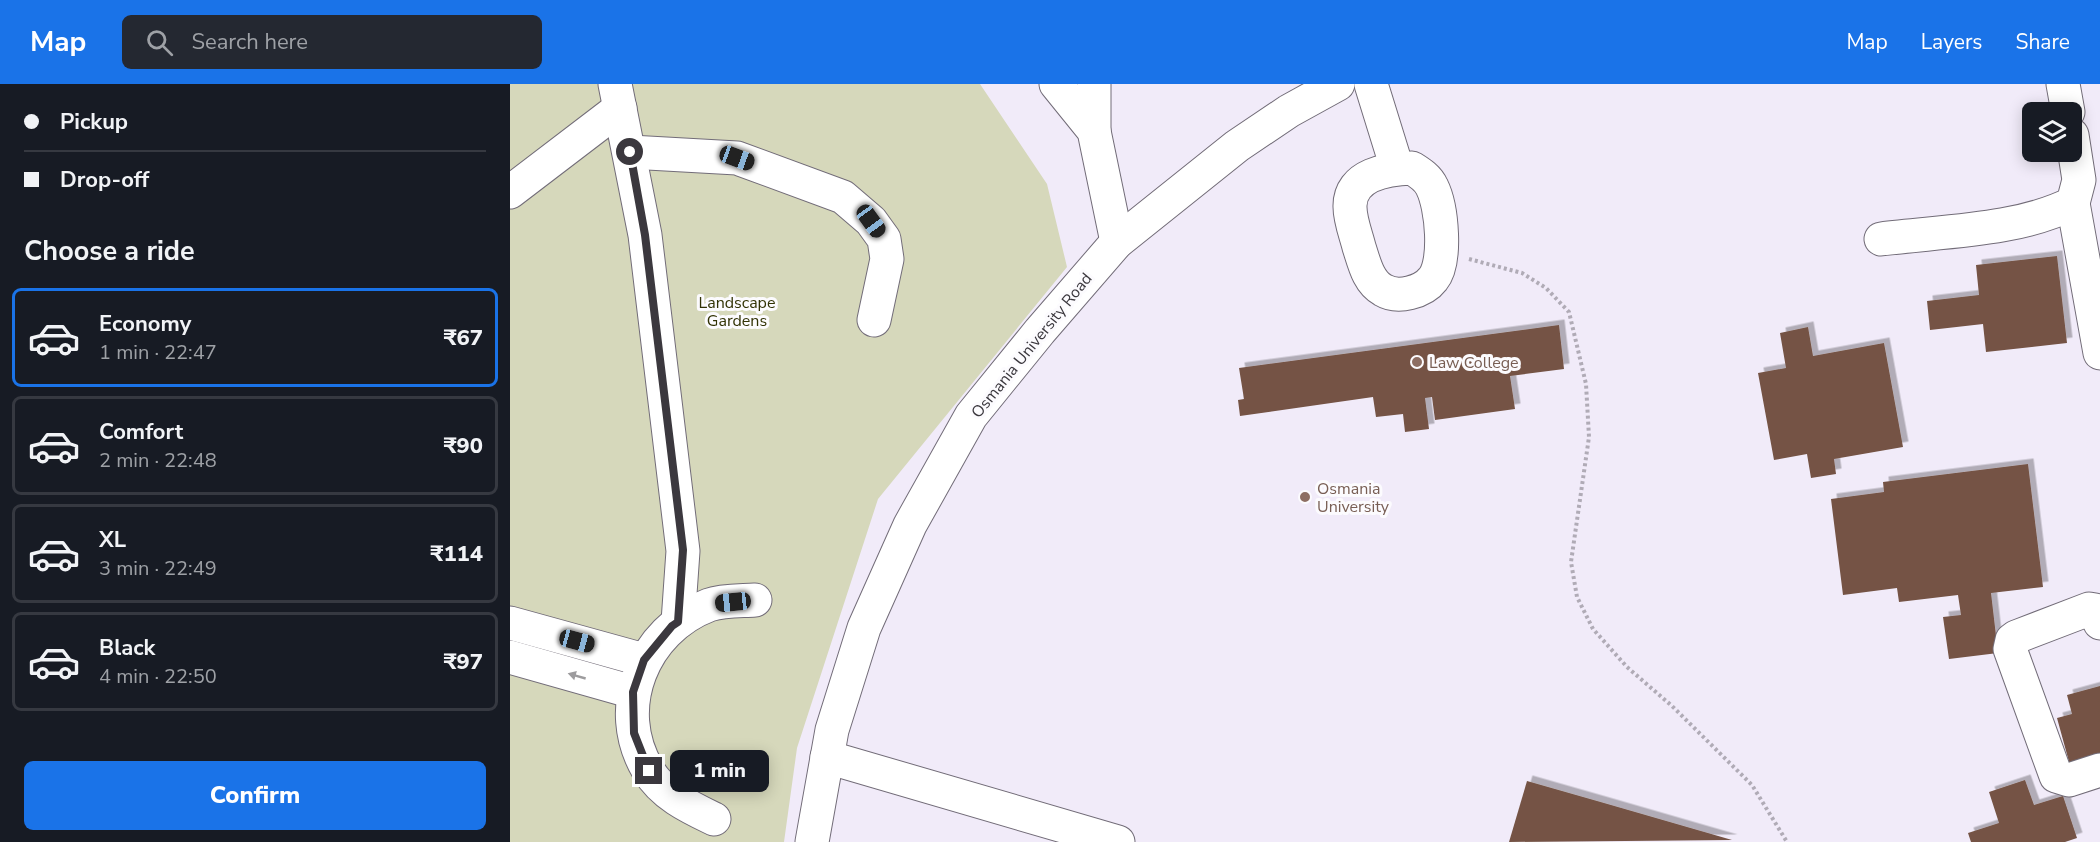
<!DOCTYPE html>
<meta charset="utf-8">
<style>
body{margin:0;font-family:"Nunito Sans",sans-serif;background:#242831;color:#f1f3f6;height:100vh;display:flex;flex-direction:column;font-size:22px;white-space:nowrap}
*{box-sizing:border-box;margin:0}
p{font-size:20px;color:#9ea1a6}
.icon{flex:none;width:33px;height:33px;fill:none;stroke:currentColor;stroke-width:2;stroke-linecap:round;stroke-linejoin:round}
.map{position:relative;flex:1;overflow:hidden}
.sheet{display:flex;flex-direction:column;background:#171b24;width:510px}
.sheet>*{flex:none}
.guide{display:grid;align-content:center;height:132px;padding:0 24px;background:#171b24}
.fabs{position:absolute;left:1512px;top:18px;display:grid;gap:12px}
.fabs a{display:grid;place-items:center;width:60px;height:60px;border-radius:9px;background:#171b24;box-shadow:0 3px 15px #0003;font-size:30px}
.end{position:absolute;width:27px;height:27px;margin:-14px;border:8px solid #3b383e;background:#fff;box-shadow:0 0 0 3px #fff}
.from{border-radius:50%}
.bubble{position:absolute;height:42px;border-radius:9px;background:#171b24;box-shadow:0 3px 15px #0003;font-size:20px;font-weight:800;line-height:42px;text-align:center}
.car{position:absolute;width:18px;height:36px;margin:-18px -9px;border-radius:8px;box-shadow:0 0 4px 2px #0007;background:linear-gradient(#222 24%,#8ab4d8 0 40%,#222 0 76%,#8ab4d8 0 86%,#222 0)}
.guide b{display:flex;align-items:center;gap:21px;height:57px;font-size:22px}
.guide b+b{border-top:2px solid #363941}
.guide i{width:15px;height:15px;background:#f1f3f6}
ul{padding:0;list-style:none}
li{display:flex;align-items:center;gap:18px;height:99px;margin:0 12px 9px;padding:0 12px;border:3px solid #363941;border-radius:9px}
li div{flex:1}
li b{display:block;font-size:22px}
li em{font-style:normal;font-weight:800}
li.on{border-color:#1a73e8}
li>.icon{width:54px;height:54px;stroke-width:1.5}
h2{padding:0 24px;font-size:27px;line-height:72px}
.primary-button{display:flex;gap:12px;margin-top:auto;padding:12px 24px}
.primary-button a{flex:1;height:69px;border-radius:9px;background:#1a73e8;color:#fff;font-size:24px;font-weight:800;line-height:69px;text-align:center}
header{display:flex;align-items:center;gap:36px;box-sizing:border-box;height:84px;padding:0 30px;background:#1a73e8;color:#fff}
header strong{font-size:28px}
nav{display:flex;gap:33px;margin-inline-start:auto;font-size:21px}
.search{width:420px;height:54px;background:#242831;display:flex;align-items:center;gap:15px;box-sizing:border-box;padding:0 21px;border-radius:9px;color:#9ea1a6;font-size:22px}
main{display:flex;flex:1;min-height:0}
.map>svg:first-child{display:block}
.green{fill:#d6d8bb}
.building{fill:#745344;filter:url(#shadow)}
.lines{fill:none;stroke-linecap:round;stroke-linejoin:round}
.minor-casing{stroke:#726c78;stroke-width:35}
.major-casing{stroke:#726c78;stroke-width:35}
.path{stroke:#b0abb6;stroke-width:4;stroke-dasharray:3 3;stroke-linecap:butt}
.minor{stroke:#fff;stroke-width:33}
.major{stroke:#fff;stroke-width:33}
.oneway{fill:#9d9c9e}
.route{stroke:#3b383e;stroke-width:8}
.education-dot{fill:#8d6e63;stroke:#fcfbfe;stroke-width:2}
.labels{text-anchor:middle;stroke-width:6;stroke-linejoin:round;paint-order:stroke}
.park-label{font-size:16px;fill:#313204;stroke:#fcfbfe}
.street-label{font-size:16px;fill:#3b383e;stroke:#fcfbfe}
.education-label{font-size:16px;fill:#785e54;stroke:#fcfbfe;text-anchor:start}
</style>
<header>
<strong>Map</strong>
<div class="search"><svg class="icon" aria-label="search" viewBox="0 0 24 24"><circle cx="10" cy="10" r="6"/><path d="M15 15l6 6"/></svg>Search here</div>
<nav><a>Map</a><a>Layers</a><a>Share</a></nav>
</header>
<main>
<section class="sheet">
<div class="guide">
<b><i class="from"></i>Pickup</b>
<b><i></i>Drop-off</b>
</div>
<h2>Choose a ride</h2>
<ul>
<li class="on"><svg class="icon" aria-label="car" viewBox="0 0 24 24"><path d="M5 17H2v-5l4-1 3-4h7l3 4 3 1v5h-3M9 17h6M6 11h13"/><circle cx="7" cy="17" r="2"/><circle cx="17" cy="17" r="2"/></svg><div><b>Economy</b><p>1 min · 22:47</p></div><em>₹67</em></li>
<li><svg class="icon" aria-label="car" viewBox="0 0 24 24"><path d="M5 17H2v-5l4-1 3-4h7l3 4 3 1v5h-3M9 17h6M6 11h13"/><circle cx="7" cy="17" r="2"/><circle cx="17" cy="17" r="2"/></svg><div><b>Comfort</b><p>2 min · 22:48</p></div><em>₹90</em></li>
<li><svg class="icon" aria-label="car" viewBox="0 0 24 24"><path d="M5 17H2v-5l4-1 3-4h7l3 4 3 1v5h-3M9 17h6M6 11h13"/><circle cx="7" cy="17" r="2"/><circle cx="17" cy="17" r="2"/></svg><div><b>XL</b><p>3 min · 22:49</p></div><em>₹114</em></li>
<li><svg class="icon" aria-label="car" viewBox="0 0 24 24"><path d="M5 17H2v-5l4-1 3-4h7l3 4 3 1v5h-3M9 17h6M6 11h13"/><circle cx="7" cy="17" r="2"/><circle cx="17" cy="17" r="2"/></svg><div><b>Black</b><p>4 min · 22:50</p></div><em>₹97</em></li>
</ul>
<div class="primary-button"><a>Confirm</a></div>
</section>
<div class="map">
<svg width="1590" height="758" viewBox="0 0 1590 758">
<defs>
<filter id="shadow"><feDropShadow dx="5.5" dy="-5.5" stdDeviation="0" flood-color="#0004"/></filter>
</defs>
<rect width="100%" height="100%" fill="#f1ebf9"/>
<!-- green -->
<path class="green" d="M0,0H470L537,100L557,183L368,415L287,664L274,758H0Z"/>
<!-- building -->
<g class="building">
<path d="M1547,172L1557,259L1476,268L1473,240L1420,246L1417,217L1469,211L1466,181Z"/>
<path d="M1049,241L1054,285L1000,292L1005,325L925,336L922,313L915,314L919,345L895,348L893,330L866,333L863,313L730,332L728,316L734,315L729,284Z"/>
<path d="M1298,243L1303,272L1374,259L1393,363L1324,375L1326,390L1301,394L1297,370L1264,376L1248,289L1276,284L1270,249Z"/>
<path d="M1518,380L1533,503L1481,509L1488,569L1439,575L1433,533L1451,531L1448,511L1389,518L1387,504L1333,511L1321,415L1374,408L1373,398Z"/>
<path d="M1590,602V678L1561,685L1547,634L1562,630L1557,611Z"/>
<path d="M1515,696L1524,721L1553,712L1567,754L1555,758H1461L1458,749L1489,739L1479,708Z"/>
<path d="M1017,697L1094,719L1222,756L999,758Z"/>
</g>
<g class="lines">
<defs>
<g id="minor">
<path d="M105,0L135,151L173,467L168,538"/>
<path d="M546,0L584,47L607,158"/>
<path d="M584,0V47"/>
<path d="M861,0L887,84"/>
<path d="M1553,0L1558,28"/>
<path d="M120,68L227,74L333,113L361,137L374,155L377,175L364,236"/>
<path d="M902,84C910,89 918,94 922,103C932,123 937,178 923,195C913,208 888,215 873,206C858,198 854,178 849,163C846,151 840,136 840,123C839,90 878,85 902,84Z"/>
<path d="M0,108L110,24"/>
<path d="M1563,119L1590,269"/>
<path d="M1371,155C1433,147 1508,147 1563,119L1569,96L1562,51"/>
<path d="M0,539L134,576"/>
<path d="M1590,539L1585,526L1579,525L1506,553L1502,556L1500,565L1546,692L1559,696L1590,686"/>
<path d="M0,573L123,608"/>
<path d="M317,673L608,758"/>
<path d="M204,735C179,723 153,711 138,686C101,624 133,546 199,521C213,516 231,517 245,516"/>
</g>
<path id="major" d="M302,758L322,646L354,544L400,441L461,332L530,247L607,158L727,62L779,27L828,0"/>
</defs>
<!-- minor casing -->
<use href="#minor" class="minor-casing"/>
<!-- major casing -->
<use href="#major" class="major-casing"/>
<!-- path -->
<path class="path" d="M959,175L1012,189L1036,204L1059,228L1076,300L1079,353L1061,478L1067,513L1083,545L1117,583L1162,622L1242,701L1277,758"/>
<!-- minor -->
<use href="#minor" class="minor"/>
<!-- major -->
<use href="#major" class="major"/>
</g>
<!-- one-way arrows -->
<defs><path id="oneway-solid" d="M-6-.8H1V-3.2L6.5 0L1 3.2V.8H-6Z" transform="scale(1.5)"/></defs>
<use class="oneway" href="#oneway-solid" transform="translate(67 592) rotate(-164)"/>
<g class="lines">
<!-- route -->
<path class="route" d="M120,68L135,151L173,466L168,538L162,542L134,576L123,608L124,649L139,687"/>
</g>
<!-- markers -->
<g class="education-dot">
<circle cx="907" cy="278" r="6"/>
<circle cx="795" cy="413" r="6"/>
</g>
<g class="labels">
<!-- park labels -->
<g class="park-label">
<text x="227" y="224">Landscape<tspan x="227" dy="18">Gardens</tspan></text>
</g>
<!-- street labels -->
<g class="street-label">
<text transform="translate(521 261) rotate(-51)" y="6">Osmania University Road</text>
</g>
<!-- education labels -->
<g class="education-label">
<text x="919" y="284">Law College</text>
<text x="807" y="410">Osmania<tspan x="807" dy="18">University</tspan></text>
</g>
</g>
</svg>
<div class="fabs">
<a><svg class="icon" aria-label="layers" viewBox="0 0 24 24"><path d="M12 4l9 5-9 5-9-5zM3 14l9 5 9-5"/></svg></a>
</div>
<i class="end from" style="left:120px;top:68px"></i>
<i class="end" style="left:139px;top:687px"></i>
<div class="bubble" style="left:160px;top:666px;width:99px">1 min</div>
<i class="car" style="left:227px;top:74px;rotate:110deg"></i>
<i class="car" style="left:361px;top:137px;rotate:144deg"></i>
<i class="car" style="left:223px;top:518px;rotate:264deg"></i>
<i class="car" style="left:67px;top:557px;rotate:105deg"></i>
</div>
</main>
